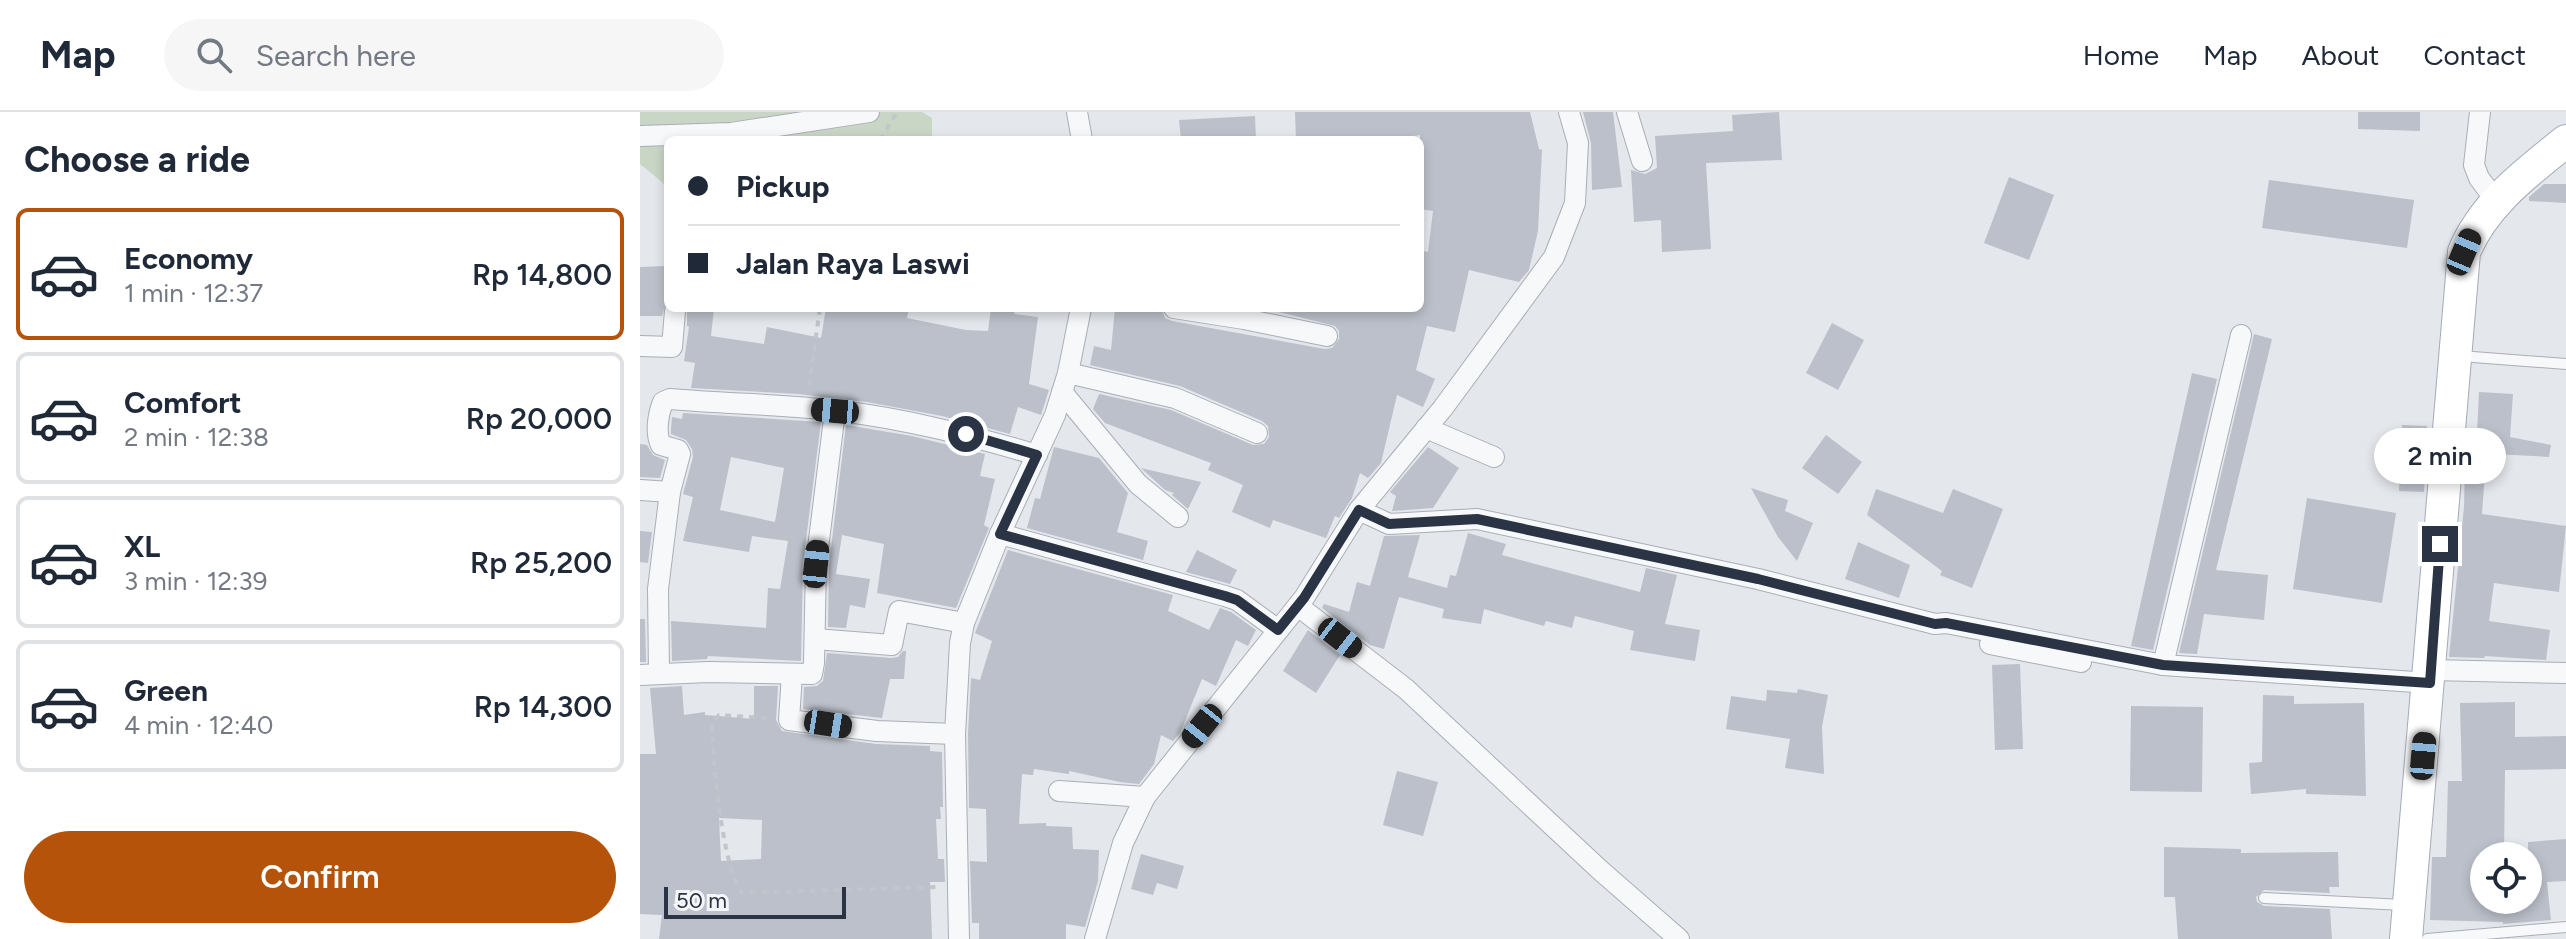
<!DOCTYPE html>
<meta charset="utf-8">
<style>
body{margin:0;font-family:Figtree,sans-serif;background:#f6f6f7;color:#1f2937;height:100vh;display:flex;flex-direction:column;font-size:30px;white-space:nowrap}
*{box-sizing:border-box;margin:0}
p{font-size:26px;color:#747a83}
.icon{flex:none;width:44px;height:44px;fill:none;stroke:currentColor;stroke-width:2;stroke-linecap:round;stroke-linejoin:round}
.map{position:relative;flex:1;overflow:hidden}
.details{display:flex;flex-direction:column;background:#fff;width:640px}
.details>*{flex:none}
.banner{position:absolute;left:24px;top:24px;width:760px;height:176px;border-radius:12px;box-shadow:0 4px 12px #0003;display:grid;align-content:center;height:176px;padding:0 24px;background:#fff}
.fabs{position:absolute;left:1830px;top:730px;display:grid;gap:16px}
.fabs a{display:grid;place-items:center;width:72px;height:72px;border-radius:50%;background:#fff;box-shadow:0 4px 12px #0003;font-size:40px}
.scale{position:absolute;left:24px;bottom:20px;width:182px;box-sizing:border-box;padding-left:8px;border:4px solid #2b3445;border-top:0;font-size:22px;line-height:28px;white-space:nowrap;color:#2b3445;-webkit-text-stroke:6px #f4f6f9;paint-order:stroke}
.end{position:absolute;width:36px;height:36px;margin:-18px;border:10px solid #2b3445;background:#fff;box-shadow:0 0 0 4px #fff}
.from{border-radius:50%}
.bubble{position:absolute;height:56px;border-radius:28px;background:#fff;box-shadow:0 4px 12px #0003;font-size:26px;font-weight:600;line-height:56px;text-align:center}
.car{position:absolute;width:24px;height:48px;margin:-24px -12px;border-radius:10px;box-shadow:0 0 6px 2px #0007;background:linear-gradient(#222 24%,#8ab4d8 0 40%,#222 0 76%,#8ab4d8 0 86%,#222 0)}
.banner b{display:flex;align-items:center;gap:28px;height:76px;font-size:30px}
.banner b+b{border-top:2px solid #e0e1e3}
.banner i{width:20px;height:20px;background:#1f2937}
ul{padding:0;list-style:none}
li{display:flex;align-items:center;gap:24px;height:132px;margin:0 16px 12px;padding:0 8px;border:4px solid #e0e1e3;border-radius:12px}
li div{flex:1}
li b{display:block;font-size:30px}
li em{font-style:normal;font-weight:600}
li.selected{border-color:#b45309}
li>.icon{width:72px;height:72px;stroke-width:1.5}
h2{padding:0 24px;font-size:36px;line-height:96px}
.cta{display:flex;gap:16px;margin-top:auto;padding:16px 24px}
.cta a{flex:1;height:92px;border-radius:48px;background:#b45309;color:#fff;font-size:32px;font-weight:600;line-height:92px;text-align:center}
header{display:flex;align-items:center;gap:48px;box-sizing:border-box;height:112px;padding:0 40px;background:#fff;border-bottom:2px solid #e0e1e3}
header strong{font-size:38px}
nav{display:flex;gap:44px;margin-inline-start:auto;font-size:28px}
.search{width:560px;height:72px;background:#f6f6f7;display:flex;align-items:center;gap:20px;box-sizing:border-box;padding:0 28px;border-radius:44px;color:#747a83;font-size:30px}
main{display:flex;flex:1;min-height:0}
.map>svg:first-child{display:block}
.green{fill:#c9d6c5}
.building{fill:#bbc0ca;fill-rule:evenodd}
.lines{fill:none;stroke-linecap:round;stroke-linejoin:round}
.lane-casing{stroke:#a9aeb7;stroke-width:12}
.street-casing{stroke:#a9aeb7;stroke-width:22}
.primary-casing{stroke:#a3abb8;stroke-width:34}
.path{stroke:#c2c5cb;stroke-width:4;stroke-dasharray:6 6;stroke-linecap:butt}
.lane{stroke:#f7f8fa;stroke-width:10}
.street{stroke:#f7f8fa;stroke-width:20}
.primary{stroke:#fff;stroke-width:32}
.route{stroke:#2b3445;stroke-width:10}
</style>
<header>
<strong>Map</strong>
<div class="search"><svg class="icon" aria-label="search" viewBox="0 0 24 24"><circle cx="10" cy="10" r="6"/><path d="M15 15l6 6"/></svg>Search here</div>
<nav><a>Home</a><a>Map</a><a>About</a><a>Contact</a></nav>
</header>
<main>
<section class="details">
<h2>Choose a ride</h2>
<ul>
<li class="selected"><svg class="icon" aria-label="car" viewBox="0 0 24 24"><path d="M5 17H2v-5l4-1 3-4h7l3 4 3 1v5h-3M9 17h6M6 11h13"/><circle cx="7" cy="17" r="2"/><circle cx="17" cy="17" r="2"/></svg><div><b>Economy</b><p>1 min · 12:37</p></div><em>Rp 14,800</em></li>
<li><svg class="icon" aria-label="car" viewBox="0 0 24 24"><path d="M5 17H2v-5l4-1 3-4h7l3 4 3 1v5h-3M9 17h6M6 11h13"/><circle cx="7" cy="17" r="2"/><circle cx="17" cy="17" r="2"/></svg><div><b>Comfort</b><p>2 min · 12:38</p></div><em>Rp 20,000</em></li>
<li><svg class="icon" aria-label="car" viewBox="0 0 24 24"><path d="M5 17H2v-5l4-1 3-4h7l3 4 3 1v5h-3M9 17h6M6 11h13"/><circle cx="7" cy="17" r="2"/><circle cx="17" cy="17" r="2"/></svg><div><b>XL</b><p>3 min · 12:39</p></div><em>Rp 25,200</em></li>
<li><svg class="icon" aria-label="car" viewBox="0 0 24 24"><path d="M5 17H2v-5l4-1 3-4h7l3 4 3 1v5h-3M9 17h6M6 11h13"/><circle cx="7" cy="17" r="2"/><circle cx="17" cy="17" r="2"/></svg><div><b>Green</b><p>4 min · 12:40</p></div><em>Rp 14,300</em></li>
</ul>
<div class="cta"><a>Confirm</a></div>
</section>
<div class="map">
<svg width="1926" height="827" viewBox="0 0 1926 827">
<rect width="100%" height="100%" fill="#e4e7ec"/>
<!-- green -->
<path class="green" d="M0,0H282L292,6V28H28V79L22,70L0,52Z"/>
<!-- building -->
<g class="building">
<path d="M655,0H890L899,37L902,38L898,119L889,158L879,170L829,158L815,220L787,214L776,258L795,267L783,295L757,283L741,351L728,366L720,361L712,386L699,406L695,404L686,426L633,408L630,416L592,400L603,373L568,358L571,351L465,311L453,297L459,282L531,298L613,333L624,332L629,325L628,314L622,309L540,274L450,253L454,234L471,238L475,196H521L525,206L532,209L685,237L692,236L699,227V219L695,214L623,196H780V138L788,140L793,99L780,97V23L751,28H656Z"/>
<path d="M943,0H973L982,75L952,78L951,31Z"/>
<path d="M1139,0L1142,48L1066,51L1071,137L1022,140L1021,108L994,110L991,58L1005,62L1017,56L1015,24L1093,19L1092,3Z"/>
<path d="M1718,0H1780V19L1718,17Z"/>
<path d="M615,4L616,28H541L539,8Z"/>
<path d="M1369,65L1414,83L1389,148L1344,131Z"/>
<path d="M1629,68L1774,88L1767,136L1622,116Z"/>
<path d="M1904,72H1926V91L1889,89V85Z"/>
<path d="M25,154L26,190L22,204H0V155Z"/>
<path d="M47,196H74L71,224L124,232L127,215L181,226L186,196H269L267,206L326,218L348,219L351,196H375L374,202L398,205L389,272L409,278L401,303L378,295L370,322L302,304L227,290L158,282L51,276L55,251L44,249L49,215L47,214Z"/>
<path d="M1192,211L1224,228L1198,278L1166,261Z"/>
<path d="M1614,222L1632,227L1576,458L1628,463L1624,508L1564,502L1557,542L1539,541Z"/>
<path d="M1552,261L1577,267L1513,538L1491,534Z"/>
<path d="M1839,280L1873,282L1870,325L1911,333L1909,345L1836,341Z"/>
<path d="M43,301L181,310L163,451L161,549L68,544L67,547L32,549L31,509L126,516L128,476L140,477L148,429L112,424L109,440L43,429L53,385L43,382L53,345L52,337L46,328L31,322V317L32,305L42,307ZM91,345L144,356L135,410L80,398Z"/>
<path d="M206,313L272,324L345,342L340,364L355,367L344,413L349,416L316,496L237,481L244,432L202,423L196,462L230,467L225,496L210,493L206,516L188,515L189,453Z"/>
<path d="M1762,313L1787,314L1784,380L1759,379Z"/>
<path d="M1186,323L1222,350L1198,382L1162,356Z"/>
<path d="M0,332L7,333L13,343L25,348L20,366L0,365Z"/>
<path d="M414,335L459,346L488,381L477,420L508,429L503,448L387,416L395,386L400,387Z"/>
<path d="M788,335L819,356L793,396L752,399L756,384L750,380Z"/>
<path d="M1830,345L1846,347L1842,402L1926,414L1919,480L1854,471L1849,509L1910,518L1906,548L1845,544L1844,546L1809,545L1824,395L1825,352L1829,353Z"/>
<path d="M501,356L561,370L548,397L532,383L534,381L525,378Z"/>
<path d="M1111,376L1148,388L1145,399L1173,411L1157,449L1138,425Z"/>
<path d="M1236,377L1303,401L1313,377L1363,397L1332,476L1300,463L1302,459L1227,403Z"/>
<path d="M1667,386L1756,401L1742,491L1653,477Z"/>
<path d="M0,419L12,420L8,451L0,450Z"/>
<path d="M828,421L866,432L862,443L1000,480L1006,456L1037,463L1025,512L1060,518L1055,549L990,538L994,519L935,504L932,516L906,509L904,514L844,497L841,512L802,506L804,497L759,485L744,537L730,533L682,496L684,492L709,500L717,470L730,474L744,424L780,423L768,465L807,476L810,463L816,464Z"/>
<path d="M1218,430L1270,453L1259,486L1205,467Z"/>
<path d="M368,438L533,483L528,499L569,518L580,496L591,500L616,518L608,534L596,528L576,574L562,567L540,621L533,629L521,623L514,652L499,672L480,670L429,659V662L394,657L393,663L382,662L379,712L406,711V714L432,715L433,737L459,738L458,769L445,815L426,812V827H339V811H332L330,749L347,750L346,697L329,696L328,622L331,566L340,568L352,529L335,521Z"/>
<path d="M557,438L597,458L590,472L546,460Z"/>
<path d="M0,507H5L6,550H0Z"/>
<path d="M668,518L700,543L676,581L643,559Z"/>
<path d="M263,539H266L264,567H250L242,606L163,597L164,575L177,574L183,569L187,541L251,546L258,545Z"/>
<path d="M1380,552L1383,637L1355,638L1352,553Z"/>
<path d="M42,574L44,603L65,600V603L114,607V574H138L136,608L142,619L236,632L290,634V639L302,640L303,695H300L301,707H296L298,747H304L305,770H290L292,827H19L22,803L0,802V642H16L10,576ZM79,706L122,708L121,747L81,749Z"/>
<path d="M1158,577L1188,583L1182,615L1184,662L1145,656L1150,627L1086,617L1091,584L1126,589L1127,578L1157,581Z"/>
<path d="M1623,583L1654,584V592L1724,591L1726,684L1666,682V677L1611,682L1609,651L1622,650Z"/>
<path d="M1875,590V625L1926,624V657L1865,658L1864,744H1844V788H1888V730L1926,727V769L1907,770L1911,808L1863,812V810L1790,808L1792,745H1806L1808,669H1822L1820,591Z"/>
<path d="M1491,594L1563,595L1562,680L1490,679Z"/>
<path d="M757,659L798,670L783,724L743,713Z"/>
<path d="M1524,735L1601,737V741L1698,740L1699,775H1689L1690,781L1624,778L1616,785L1617,790L1624,794L1690,797L1692,827H1538L1535,785H1524Z"/>
<path d="M501,742L544,754L537,777L517,771L513,783L491,777Z"/>
</g>
<g class="lines">
<defs>
<g id="lane">
<path d="M1820,244L1926,252"/>
<path d="M1624,786L1763,793"/>
<path d="M1787,827L1926,815"/>
</g>
<g id="street">
<path d="M437,0L442,28"/>
<path d="M987,0L1002,49"/>
<path d="M1840,0L1834,53L1839,66L1856,89"/>
<path d="M0,24L91,21L229,0"/>
<path d="M534,196L604,207L687,224"/>
<path d="M0,234L32,235L35,199"/>
<path d="M428,261L535,286L617,321"/>
<path d="M422,280L498,372L538,405"/>
<path d="M786,316L854,345"/>
<path d="M0,378L30,380"/>
<path d="M719,398L749,412L837,407L1118,467L1295,512L1306,511L1523,553L1790,571"/>
<path d="M360,422L585,484L597,488L638,518"/>
<path d="M658,494L766,577L960,758L1039,827"/>
<path d="M175,527L252,533L259,499L324,511"/>
<path d="M1350,532L1441,550"/>
<path d="M1523,553L1601,223"/>
<path d="M1790,558L1926,561"/>
<path d="M19,562L18,477L30,380L40,342L38,338L21,333C15,321 18,302 23,290L30,287C87,292 143,292 200,299C267,307 332,324 397,343"/>
<path d="M152,562L149,608L237,619L315,622"/>
<path d="M0,563L68,560L172,562L174,551L176,452L195,299"/>
<path d="M419,679L505,685"/>
<path d="M319,827L315,622L320,531L324,511L360,422L415,303L428,261L441,196"/>
<path d="M455,827L483,731L505,685L664,486L719,398L803,296L914,145L935,91L938,31L929,0"/>
</g>
<path id="primary" d="M1766,827L1824,140C1844,92 1886,61 1926,29"/>
</defs>
<!-- lane casing -->
<use href="#lane" class="lane-casing"/>
<!-- street casing -->
<use href="#street" class="street-casing"/>
<!-- primary casing -->
<use href="#primary" class="primary-casing"/>
<!-- path -->
<g class="path">
<path d="M240,28L257,0"/>
<path d="M169,274L180,196"/>
<path d="M127,606L79,603L72,612C72,645 83,759 102,781L296,775"/>
</g>
<!-- lane -->
<use href="#lane" class="lane"/>
<!-- street -->
<use href="#street" class="street"/>
<!-- primary -->
<use href="#primary" class="primary"/>
</g>
<g class="lines">
<!-- route -->
<path class="route" d="M326,322L397,343L360,422L585,484L597,488L638,518L664,486L719,398L749,412L837,407L1118,467L1295,512L1306,511L1523,553L1790,571L1800,432"/>
</g>
</svg>
<div class="fabs">
<a><svg class="icon" aria-label="locate" viewBox="0 0 24 24"><circle cx="12" cy="12" r="6"/><path d="M12 2v4M12 18v4M2 12h4M18 12h4"/></svg></a>
</div>
<div class="scale">50 m</div>
<i class="end from" style="left:326px;top:322px"></i>
<i class="end" style="left:1800px;top:432px"></i>
<div class="bubble" style="left:1734px;top:316px;width:132px">2 min</div>
<i class="car" style="left:1824px;top:140px;rotate:23deg"></i>
<i class="car" style="left:195px;top:299px;rotate:275deg"></i>
<i class="car" style="left:176px;top:452px;rotate:6deg"></i>
<i class="car" style="left:700px;top:526px;rotate:128deg"></i>
<i class="car" style="left:188px;top:612px;rotate:99deg"></i>
<i class="car" style="left:562px;top:614px;rotate:219deg"></i>
<i class="car" style="left:1783px;top:644px;rotate:5deg"></i>
<div class="banner">
<b><i class="from"></i>Pickup</b>
<b><i></i>Jalan Raya Laswi</b>
</div>
</div>
</main>
